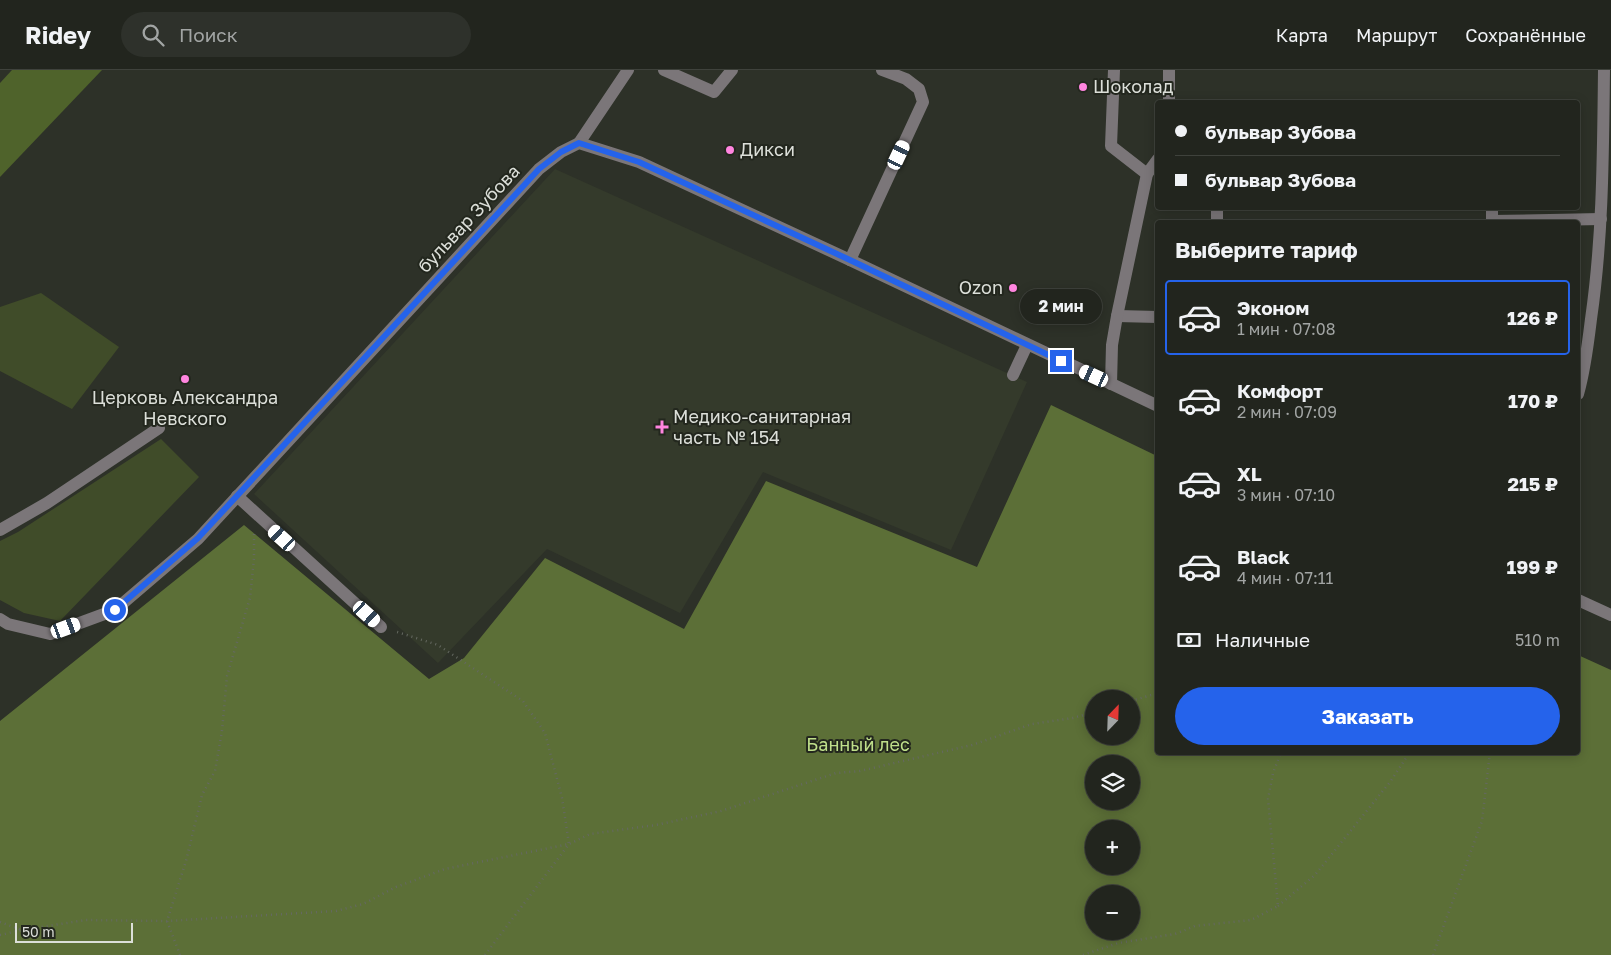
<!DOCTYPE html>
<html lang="ru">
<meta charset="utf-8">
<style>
body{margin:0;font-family:"Golos Text",sans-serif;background:#2e312b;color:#f1f3f6;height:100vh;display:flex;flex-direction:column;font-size:19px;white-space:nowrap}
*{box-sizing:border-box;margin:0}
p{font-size:16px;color:#a2a5a4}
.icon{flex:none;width:28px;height:28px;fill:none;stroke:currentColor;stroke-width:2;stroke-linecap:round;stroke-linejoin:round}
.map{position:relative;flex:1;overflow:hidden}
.drawer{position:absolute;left:1155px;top:150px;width:425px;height:535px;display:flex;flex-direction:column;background:#22251e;border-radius:5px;box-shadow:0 2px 12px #0003,0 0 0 1px #3f423c}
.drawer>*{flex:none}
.hud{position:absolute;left:1155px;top:30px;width:425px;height:110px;border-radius:5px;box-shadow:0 2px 12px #0003,0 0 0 1px #3f423c;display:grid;align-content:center;height:110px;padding:0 20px;background:#22251e}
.needle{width:32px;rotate:23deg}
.tools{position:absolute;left:1085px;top:620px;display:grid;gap:10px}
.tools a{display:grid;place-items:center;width:55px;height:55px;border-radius:50%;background:#22251e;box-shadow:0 2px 12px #0003,0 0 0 1px #3f423c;font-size:25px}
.scale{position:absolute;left:15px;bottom:12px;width:118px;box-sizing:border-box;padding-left:5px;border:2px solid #dcdfd9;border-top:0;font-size:14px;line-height:18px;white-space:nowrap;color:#dcdfd9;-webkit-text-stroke:4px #23271e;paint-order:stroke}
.end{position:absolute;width:22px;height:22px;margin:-11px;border:6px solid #2563eb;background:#fff;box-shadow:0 0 0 2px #fff}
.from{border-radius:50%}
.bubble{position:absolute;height:35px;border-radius:18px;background:#22251e;box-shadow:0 2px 12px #0003,0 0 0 1px #3f423c;font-size:16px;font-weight:700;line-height:35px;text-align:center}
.car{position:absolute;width:15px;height:30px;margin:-15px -8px;border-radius:6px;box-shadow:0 0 4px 1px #0007;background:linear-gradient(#fff 24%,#345 0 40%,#fff 0 76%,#345 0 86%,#fff 0)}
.hud b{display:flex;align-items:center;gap:18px;height:48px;font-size:19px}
.hud b+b{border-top:1px solid #3f423c}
.hud i{width:12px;height:12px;background:#f1f3f6}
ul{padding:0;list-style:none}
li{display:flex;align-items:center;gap:15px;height:75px;margin:0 10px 8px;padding:0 10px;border:2px solid transparent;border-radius:5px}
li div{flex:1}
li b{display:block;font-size:19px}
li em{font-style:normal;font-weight:700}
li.on{border-color:#2563eb}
li>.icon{width:45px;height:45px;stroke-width:1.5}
h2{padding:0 20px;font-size:22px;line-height:60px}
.pay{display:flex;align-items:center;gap:12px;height:55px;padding:0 20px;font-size:19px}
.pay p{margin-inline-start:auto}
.cta{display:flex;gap:10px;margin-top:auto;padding:10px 20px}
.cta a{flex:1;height:58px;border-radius:30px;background:#2563eb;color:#fff;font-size:20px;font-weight:700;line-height:58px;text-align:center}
header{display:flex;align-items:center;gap:30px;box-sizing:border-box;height:70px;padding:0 25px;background:#22251e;border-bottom:1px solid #3f423c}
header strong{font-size:24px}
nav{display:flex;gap:28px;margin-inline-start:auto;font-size:18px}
.search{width:350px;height:45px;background:#2e312b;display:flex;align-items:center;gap:12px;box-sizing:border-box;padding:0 18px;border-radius:28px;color:#a2a5a4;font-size:19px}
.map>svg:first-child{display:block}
.built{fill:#343a2b}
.green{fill:#404c29}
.forest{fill:#5c6f37;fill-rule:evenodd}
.water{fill:#4f632b}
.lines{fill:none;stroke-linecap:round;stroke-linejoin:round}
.path{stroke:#656961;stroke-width:2.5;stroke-dasharray:1 4;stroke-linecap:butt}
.minor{stroke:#7b7679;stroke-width:12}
.route{stroke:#2563eb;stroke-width:6}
.poi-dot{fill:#ff85df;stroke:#23271e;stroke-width:2}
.labels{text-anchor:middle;stroke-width:4;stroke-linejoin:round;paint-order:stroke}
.poi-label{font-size:18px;fill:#dcdfd9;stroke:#23271e;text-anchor:start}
.street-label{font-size:18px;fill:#dcdfd9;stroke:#23271e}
.park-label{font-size:18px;fill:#bfdf8a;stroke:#23271e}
</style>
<header>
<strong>Ridey</strong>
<div class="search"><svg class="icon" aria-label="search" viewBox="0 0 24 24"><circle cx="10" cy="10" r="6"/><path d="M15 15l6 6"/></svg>Поиск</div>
<nav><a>Карта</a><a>Маршрут</a><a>Сохранённые</a></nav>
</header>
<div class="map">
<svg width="1611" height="885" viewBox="0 0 1611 885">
<rect width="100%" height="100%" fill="#2d3128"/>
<!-- built -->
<path class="built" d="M555,99L1027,312L951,480L763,402L680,543L547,479L438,593L254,424Z"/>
<!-- green -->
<g class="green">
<path d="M41,223L119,277L72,339L0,301V237Z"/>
<path d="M161,369L199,407L60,551L24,543L0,530V471L18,462Z"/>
</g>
<!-- forest -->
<path class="forest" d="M1051,335L1157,386L1158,682H1578V585L1611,600V885H0V651L244,455L429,609L464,588L545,488L684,559L766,411L977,497ZM1094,629H1131V666H1094ZM1094,694H1131V731H1094ZM1094,759H1131V796H1094ZM1094,824H1131V861H1094Z"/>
<!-- water -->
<path class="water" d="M12,0H102L0,107V13Z"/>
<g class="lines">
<!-- path -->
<g class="path">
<path d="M1131,631L1158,623"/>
<path d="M1278,836L1315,805L1390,712L1410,682"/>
<path d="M0,852L22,860L0,865"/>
<path d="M22,860L86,850L167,851L336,841L363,834L396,817L445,799L569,774L562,728L545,663L523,631L438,575L394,561"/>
<path d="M180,885L167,851L186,791L202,725L215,701L222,661L227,606L250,528L254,488V461"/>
<path d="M485,885L569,774L590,764L656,755L721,741L836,703L860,701L972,675L1032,654L1073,648L1094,642"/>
<path d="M1083,885L1118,873L1175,864L1195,856L1251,850L1278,836L1268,729L1273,703L1281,682"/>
<path d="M1433,885L1482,751L1490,682"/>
</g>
<!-- minor -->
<g class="minor">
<path d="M664,0L714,22L732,0"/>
<path d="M1114,0L1111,76L1147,104"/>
<path d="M1169,32V0"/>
<path d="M579,73L628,0"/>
<path d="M1492,138V151L1601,149"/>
<path d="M1217,152V138"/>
<path d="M850,190L923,32L919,19L906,9L882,0"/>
<path d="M1117,246L1158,247"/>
<path d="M1013,305L1027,275"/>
<path d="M1111,314L1112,275L1117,246L1147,104L1158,89"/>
<path d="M1578,324C1585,300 1588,274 1591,249C1603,166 1603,83 1604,0"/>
<path d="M237,426L381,557"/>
<path d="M0,460L47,433L159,358"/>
<path d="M1578,530L1611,545"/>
<path d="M0,549L8,554L50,564L115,540L198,469L539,99L561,82L579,73L639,92L850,190L1158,336"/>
</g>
</g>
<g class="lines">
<!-- route -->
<path class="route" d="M115,540L198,468L539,99L561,82L579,73L639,92L850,190L1061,291"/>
</g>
<!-- markers -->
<g class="poi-dot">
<circle cx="1083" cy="17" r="5"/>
<circle cx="730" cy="80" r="5"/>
<circle cx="1013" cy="218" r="5"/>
<circle cx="185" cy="309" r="5"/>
<path d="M659.5 349.5h5v5h5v5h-5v5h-5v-5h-5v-5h5z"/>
</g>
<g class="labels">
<!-- poi labels -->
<g class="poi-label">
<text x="1093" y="23">Шоколад</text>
<text x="740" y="86">Дикси</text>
<text x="1003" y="224" text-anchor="end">Ozon</text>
<text x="185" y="334" text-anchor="middle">Церковь Александра<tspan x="185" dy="21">Невского</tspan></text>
<text x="673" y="353">Медико-санитарная<tspan x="673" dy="21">часть № 154</tspan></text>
</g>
<!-- street labels -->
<g class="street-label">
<text transform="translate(469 149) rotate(-47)" y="6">бульвар Зубова</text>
</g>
<!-- park labels -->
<g class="park-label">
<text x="858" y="681">Банный лес</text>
</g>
</g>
</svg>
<div class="tools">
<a><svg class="needle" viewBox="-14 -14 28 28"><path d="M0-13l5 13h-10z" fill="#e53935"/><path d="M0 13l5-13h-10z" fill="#a2a5a4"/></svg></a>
<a><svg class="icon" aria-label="layers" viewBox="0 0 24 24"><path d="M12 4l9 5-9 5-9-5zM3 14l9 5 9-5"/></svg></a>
<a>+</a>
<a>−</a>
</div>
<div class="scale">50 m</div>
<i class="end from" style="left:115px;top:540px"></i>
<i class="end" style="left:1061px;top:291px"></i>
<div class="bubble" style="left:1020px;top:219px;width:82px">2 мин</div>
<i class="car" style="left:899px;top:85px;rotate:25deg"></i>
<i class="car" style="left:1094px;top:306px;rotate:295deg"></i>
<i class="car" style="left:282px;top:468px;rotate:312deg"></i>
<i class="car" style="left:367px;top:544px;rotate:132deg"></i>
<i class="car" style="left:66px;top:558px;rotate:70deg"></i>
<div class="hud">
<b><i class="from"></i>бульвар Зубова</b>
<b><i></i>бульвар Зубова</b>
</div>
<section class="drawer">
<h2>Выберите тариф</h2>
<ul>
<li class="on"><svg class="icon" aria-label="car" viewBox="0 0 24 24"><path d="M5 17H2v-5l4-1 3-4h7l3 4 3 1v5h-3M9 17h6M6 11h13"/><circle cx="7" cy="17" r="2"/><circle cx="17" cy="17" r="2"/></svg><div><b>Эконом</b><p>1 мин · 07:08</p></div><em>126 ₽</em></li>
<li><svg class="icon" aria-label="car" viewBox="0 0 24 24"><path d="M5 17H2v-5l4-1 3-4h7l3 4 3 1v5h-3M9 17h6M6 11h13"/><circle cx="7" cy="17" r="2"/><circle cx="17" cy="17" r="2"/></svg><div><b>Комфорт</b><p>2 мин · 07:09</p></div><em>170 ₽</em></li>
<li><svg class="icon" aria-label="car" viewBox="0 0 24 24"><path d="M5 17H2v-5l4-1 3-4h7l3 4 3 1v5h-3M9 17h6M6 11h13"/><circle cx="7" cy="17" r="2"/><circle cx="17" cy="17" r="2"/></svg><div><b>XL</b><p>3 мин · 07:10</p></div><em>215 ₽</em></li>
<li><svg class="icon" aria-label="car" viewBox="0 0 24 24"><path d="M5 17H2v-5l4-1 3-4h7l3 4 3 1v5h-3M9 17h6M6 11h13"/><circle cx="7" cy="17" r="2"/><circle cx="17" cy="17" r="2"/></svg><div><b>Black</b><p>4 мин · 07:11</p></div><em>199 ₽</em></li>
</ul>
<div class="pay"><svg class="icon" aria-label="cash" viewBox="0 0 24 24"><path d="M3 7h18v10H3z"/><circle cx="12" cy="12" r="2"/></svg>Наличные<p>510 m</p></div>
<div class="cta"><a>Заказать</a></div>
</section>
</div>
